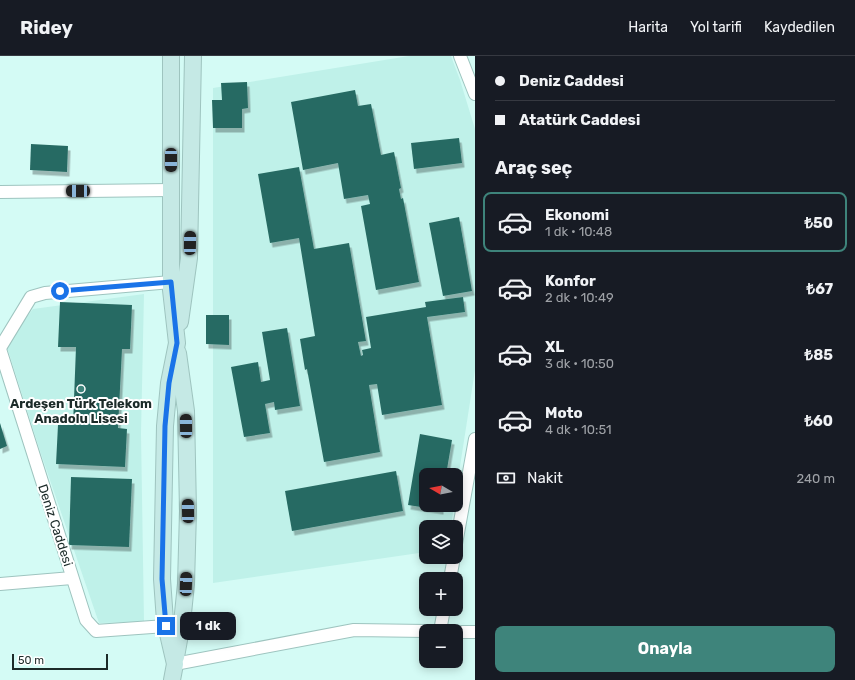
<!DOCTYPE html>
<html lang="tr">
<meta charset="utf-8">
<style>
body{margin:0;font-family:Rubik,sans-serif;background:#242831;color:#f1f3f6;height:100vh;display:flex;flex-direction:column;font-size:15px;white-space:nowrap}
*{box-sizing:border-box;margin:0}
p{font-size:13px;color:#9ea1a6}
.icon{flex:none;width:22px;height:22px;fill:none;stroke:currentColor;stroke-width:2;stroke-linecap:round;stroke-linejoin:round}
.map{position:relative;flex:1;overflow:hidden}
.drawer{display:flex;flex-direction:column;background:#171b24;width:380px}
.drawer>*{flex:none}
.hud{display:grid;align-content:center;height:88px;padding:0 20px;background:#171b24}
.needle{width:26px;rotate:280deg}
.tools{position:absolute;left:419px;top:412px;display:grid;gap:8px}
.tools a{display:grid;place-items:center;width:44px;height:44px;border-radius:8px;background:#171b24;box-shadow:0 2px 10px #0003;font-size:20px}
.scale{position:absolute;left:12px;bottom:10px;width:96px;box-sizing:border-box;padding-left:4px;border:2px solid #1c2b29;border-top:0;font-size:11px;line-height:14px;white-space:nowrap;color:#1c2b29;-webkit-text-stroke:3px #fff;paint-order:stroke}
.end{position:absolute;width:18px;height:18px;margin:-9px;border:5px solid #1a73e8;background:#fff;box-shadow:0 0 0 2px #fff}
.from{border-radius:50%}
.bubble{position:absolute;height:28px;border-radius:8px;background:#171b24;box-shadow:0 2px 10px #0003;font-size:13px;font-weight:700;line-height:28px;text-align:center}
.car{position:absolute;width:12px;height:24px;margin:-12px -6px;border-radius:5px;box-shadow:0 0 3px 1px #0007;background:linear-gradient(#222 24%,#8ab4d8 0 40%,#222 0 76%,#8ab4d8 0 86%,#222 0)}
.hud b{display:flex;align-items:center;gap:14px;height:38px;font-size:15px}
.hud b+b{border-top:1px solid #363941}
.hud i{width:10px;height:10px;background:#f1f3f6}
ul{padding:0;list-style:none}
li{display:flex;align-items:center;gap:12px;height:60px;margin:0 8px 6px;padding:0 12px;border:2px solid transparent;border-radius:8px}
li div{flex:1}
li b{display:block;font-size:15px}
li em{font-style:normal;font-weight:700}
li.selected{border-color:#3e847b}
li>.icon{width:36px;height:36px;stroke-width:1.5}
h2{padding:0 20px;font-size:18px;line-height:48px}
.pay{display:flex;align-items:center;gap:10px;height:44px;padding:0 20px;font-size:15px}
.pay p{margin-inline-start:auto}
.button{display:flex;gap:8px;margin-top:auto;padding:8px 20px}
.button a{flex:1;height:46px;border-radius:8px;background:#3e847b;color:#fff;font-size:16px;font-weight:700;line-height:46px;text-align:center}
header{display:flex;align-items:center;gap:24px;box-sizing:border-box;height:56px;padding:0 20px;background:#171b24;border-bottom:1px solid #363941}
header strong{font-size:19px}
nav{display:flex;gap:22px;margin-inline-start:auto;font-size:14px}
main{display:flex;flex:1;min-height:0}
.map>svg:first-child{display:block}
.built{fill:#bff1e9}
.building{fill:#286b63;filter:url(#shadow)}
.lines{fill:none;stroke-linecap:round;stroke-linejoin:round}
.minor-casing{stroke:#9ec4bf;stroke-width:14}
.secondary-casing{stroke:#9ec4bf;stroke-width:18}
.minor{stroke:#fff;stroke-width:12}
.secondary{stroke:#c5e9e5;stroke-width:16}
.route{stroke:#1a73e8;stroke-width:5}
.poi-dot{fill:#3e847b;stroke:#fff;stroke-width:1.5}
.labels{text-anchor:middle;stroke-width:4;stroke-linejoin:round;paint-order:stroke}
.poi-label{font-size:13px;font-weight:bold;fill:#1c2b29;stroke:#fff}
.street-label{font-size:13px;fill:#1c2b29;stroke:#fff}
</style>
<header>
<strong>Ridey</strong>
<nav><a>Harita</a><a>Yol tarifi</a><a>Kaydedilen</a></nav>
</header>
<main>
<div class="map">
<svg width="475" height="624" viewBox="0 0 475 624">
<defs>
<filter id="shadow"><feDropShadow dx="2.5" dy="4.5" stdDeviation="0" flood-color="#0004"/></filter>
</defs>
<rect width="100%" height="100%" fill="#d4fbf5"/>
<!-- built -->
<g class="built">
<path d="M409,0H451L460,24L475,73V314L456,436V419H426V449H454L451,471H426V496L213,527V32Z"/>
<path d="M144,238L141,377L144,566L99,567L40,395L6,288L33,253Z"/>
</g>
<!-- building -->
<g class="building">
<path d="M247,26L248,52L242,53V72H213L212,44H222L221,27Z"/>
<path d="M355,34L358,50L371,48L381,99L394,96L401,132L399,133L401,143L403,142L419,226L376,234L361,150L370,148L368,139L344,143L338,107L303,114L291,46Z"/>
<path d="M459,82L462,107L414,113L411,87Z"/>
<path d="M31,88L68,90L67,116L30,114Z"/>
<path d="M299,111L314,193L349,187L366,285L358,286L361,300L363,299L362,294L371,292L366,261L426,251L425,246L463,241L465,256L427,261L442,349L382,359L377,328L369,329L380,396L324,406L307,313L305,314L300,283L315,280L299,182L270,187L258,118Z"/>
<path d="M459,161L472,235L443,240L429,167Z"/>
<path d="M60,246L132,249L130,293H122L118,372L127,373L125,411L56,408L58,369H73L76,291H58Z"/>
<path d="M206,259H229V289L206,288Z"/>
<path d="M287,272L300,350L275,354L274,346L265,348L270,377L244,381L231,311L258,306L261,326L270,324L262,276Z"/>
<path d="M0,367L7,390L0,393Z"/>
<path d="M420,378L452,384L446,419H426V449H441V454L408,449Z"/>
<path d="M396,415L403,455L292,475L285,435Z"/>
<path d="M71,421L132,423L129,491L69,489Z"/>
</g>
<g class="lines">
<defs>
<g id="minor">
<path d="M460,0L475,38"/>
<path d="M0,136L171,134"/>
<path d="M0,292L31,241L45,237L171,226"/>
<path d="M0,293L86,564L96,575L166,570"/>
<path d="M456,488L475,383"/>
<path d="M450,523L454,501"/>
<path d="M0,528L72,522"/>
<path d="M440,575L444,553"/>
<path d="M456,576H475"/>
<path d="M175,608L354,574L426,575"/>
</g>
<g id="secondary">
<path d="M171,0V234L177,287L169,327L165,370L162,523L165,565L175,608L172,624"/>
<path d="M180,266L189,202L193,0"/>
<path d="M176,601L182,567L186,528L188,455L186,355L178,297"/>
</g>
</defs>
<!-- minor casing -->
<use href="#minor" class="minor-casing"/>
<!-- secondary casing -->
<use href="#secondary" class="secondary-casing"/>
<!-- minor -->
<use href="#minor" class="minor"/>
<!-- secondary -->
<use href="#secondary" class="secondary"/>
</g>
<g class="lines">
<!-- route -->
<path class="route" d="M60,235L171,226L177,287L169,327L165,370L162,523L166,570"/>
</g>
<!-- markers -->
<circle class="poi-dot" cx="81" cy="333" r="4"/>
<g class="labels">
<!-- poi labels -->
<g class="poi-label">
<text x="81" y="352">Ardeşen Türk Telekom<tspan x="81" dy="15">Anadolu Lisesi</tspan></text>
</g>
<!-- street labels -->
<g class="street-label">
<text transform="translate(56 469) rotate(72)" y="5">Deniz Caddesi</text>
</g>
</g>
</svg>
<div class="tools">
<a><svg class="needle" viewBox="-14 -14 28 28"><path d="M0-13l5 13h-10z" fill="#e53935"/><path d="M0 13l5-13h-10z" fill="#9ea1a6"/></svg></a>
<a><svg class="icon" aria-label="layers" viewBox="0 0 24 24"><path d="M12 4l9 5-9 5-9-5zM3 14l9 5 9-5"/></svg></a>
<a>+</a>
<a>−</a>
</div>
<div class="scale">50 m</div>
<i class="end from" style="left:60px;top:235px"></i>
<i class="end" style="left:166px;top:570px"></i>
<div class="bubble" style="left:180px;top:556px;width:56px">1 dk</div>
<i class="car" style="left:171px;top:104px;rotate:180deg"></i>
<i class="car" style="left:78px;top:135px;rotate:270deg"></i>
<i class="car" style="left:190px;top:187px;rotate:1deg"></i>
<i class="car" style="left:186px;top:370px;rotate:359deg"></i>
<i class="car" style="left:188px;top:455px;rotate:359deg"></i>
<i class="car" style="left:186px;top:528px;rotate:2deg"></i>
</div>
<section class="drawer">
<div class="hud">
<b><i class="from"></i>Deniz Caddesi</b>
<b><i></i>Atatürk Caddesi</b>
</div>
<h2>Araç seç</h2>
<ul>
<li class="selected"><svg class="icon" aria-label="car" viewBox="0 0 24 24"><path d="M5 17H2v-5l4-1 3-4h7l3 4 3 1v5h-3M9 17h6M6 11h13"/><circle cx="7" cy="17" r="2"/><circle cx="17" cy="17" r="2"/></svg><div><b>Ekonomi</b><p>1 dk · 10:48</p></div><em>₺50</em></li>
<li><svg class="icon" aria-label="car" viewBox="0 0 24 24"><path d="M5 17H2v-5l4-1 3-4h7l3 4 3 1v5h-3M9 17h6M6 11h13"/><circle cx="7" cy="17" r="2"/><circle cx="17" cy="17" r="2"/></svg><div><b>Konfor</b><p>2 dk · 10:49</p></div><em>₺67</em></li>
<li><svg class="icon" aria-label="car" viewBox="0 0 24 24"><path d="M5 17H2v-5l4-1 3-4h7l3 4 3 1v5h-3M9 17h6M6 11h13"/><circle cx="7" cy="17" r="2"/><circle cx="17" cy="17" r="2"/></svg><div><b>XL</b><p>3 dk · 10:50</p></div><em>₺85</em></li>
<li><svg class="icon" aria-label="car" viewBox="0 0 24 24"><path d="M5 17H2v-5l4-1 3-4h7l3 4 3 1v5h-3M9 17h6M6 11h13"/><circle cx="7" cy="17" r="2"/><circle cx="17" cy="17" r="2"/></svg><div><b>Moto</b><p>4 dk · 10:51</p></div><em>₺60</em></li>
</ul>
<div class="pay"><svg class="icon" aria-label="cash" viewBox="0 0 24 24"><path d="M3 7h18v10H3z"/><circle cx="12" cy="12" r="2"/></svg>Nakit<p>240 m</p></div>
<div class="button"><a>Onayla</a></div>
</section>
</main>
